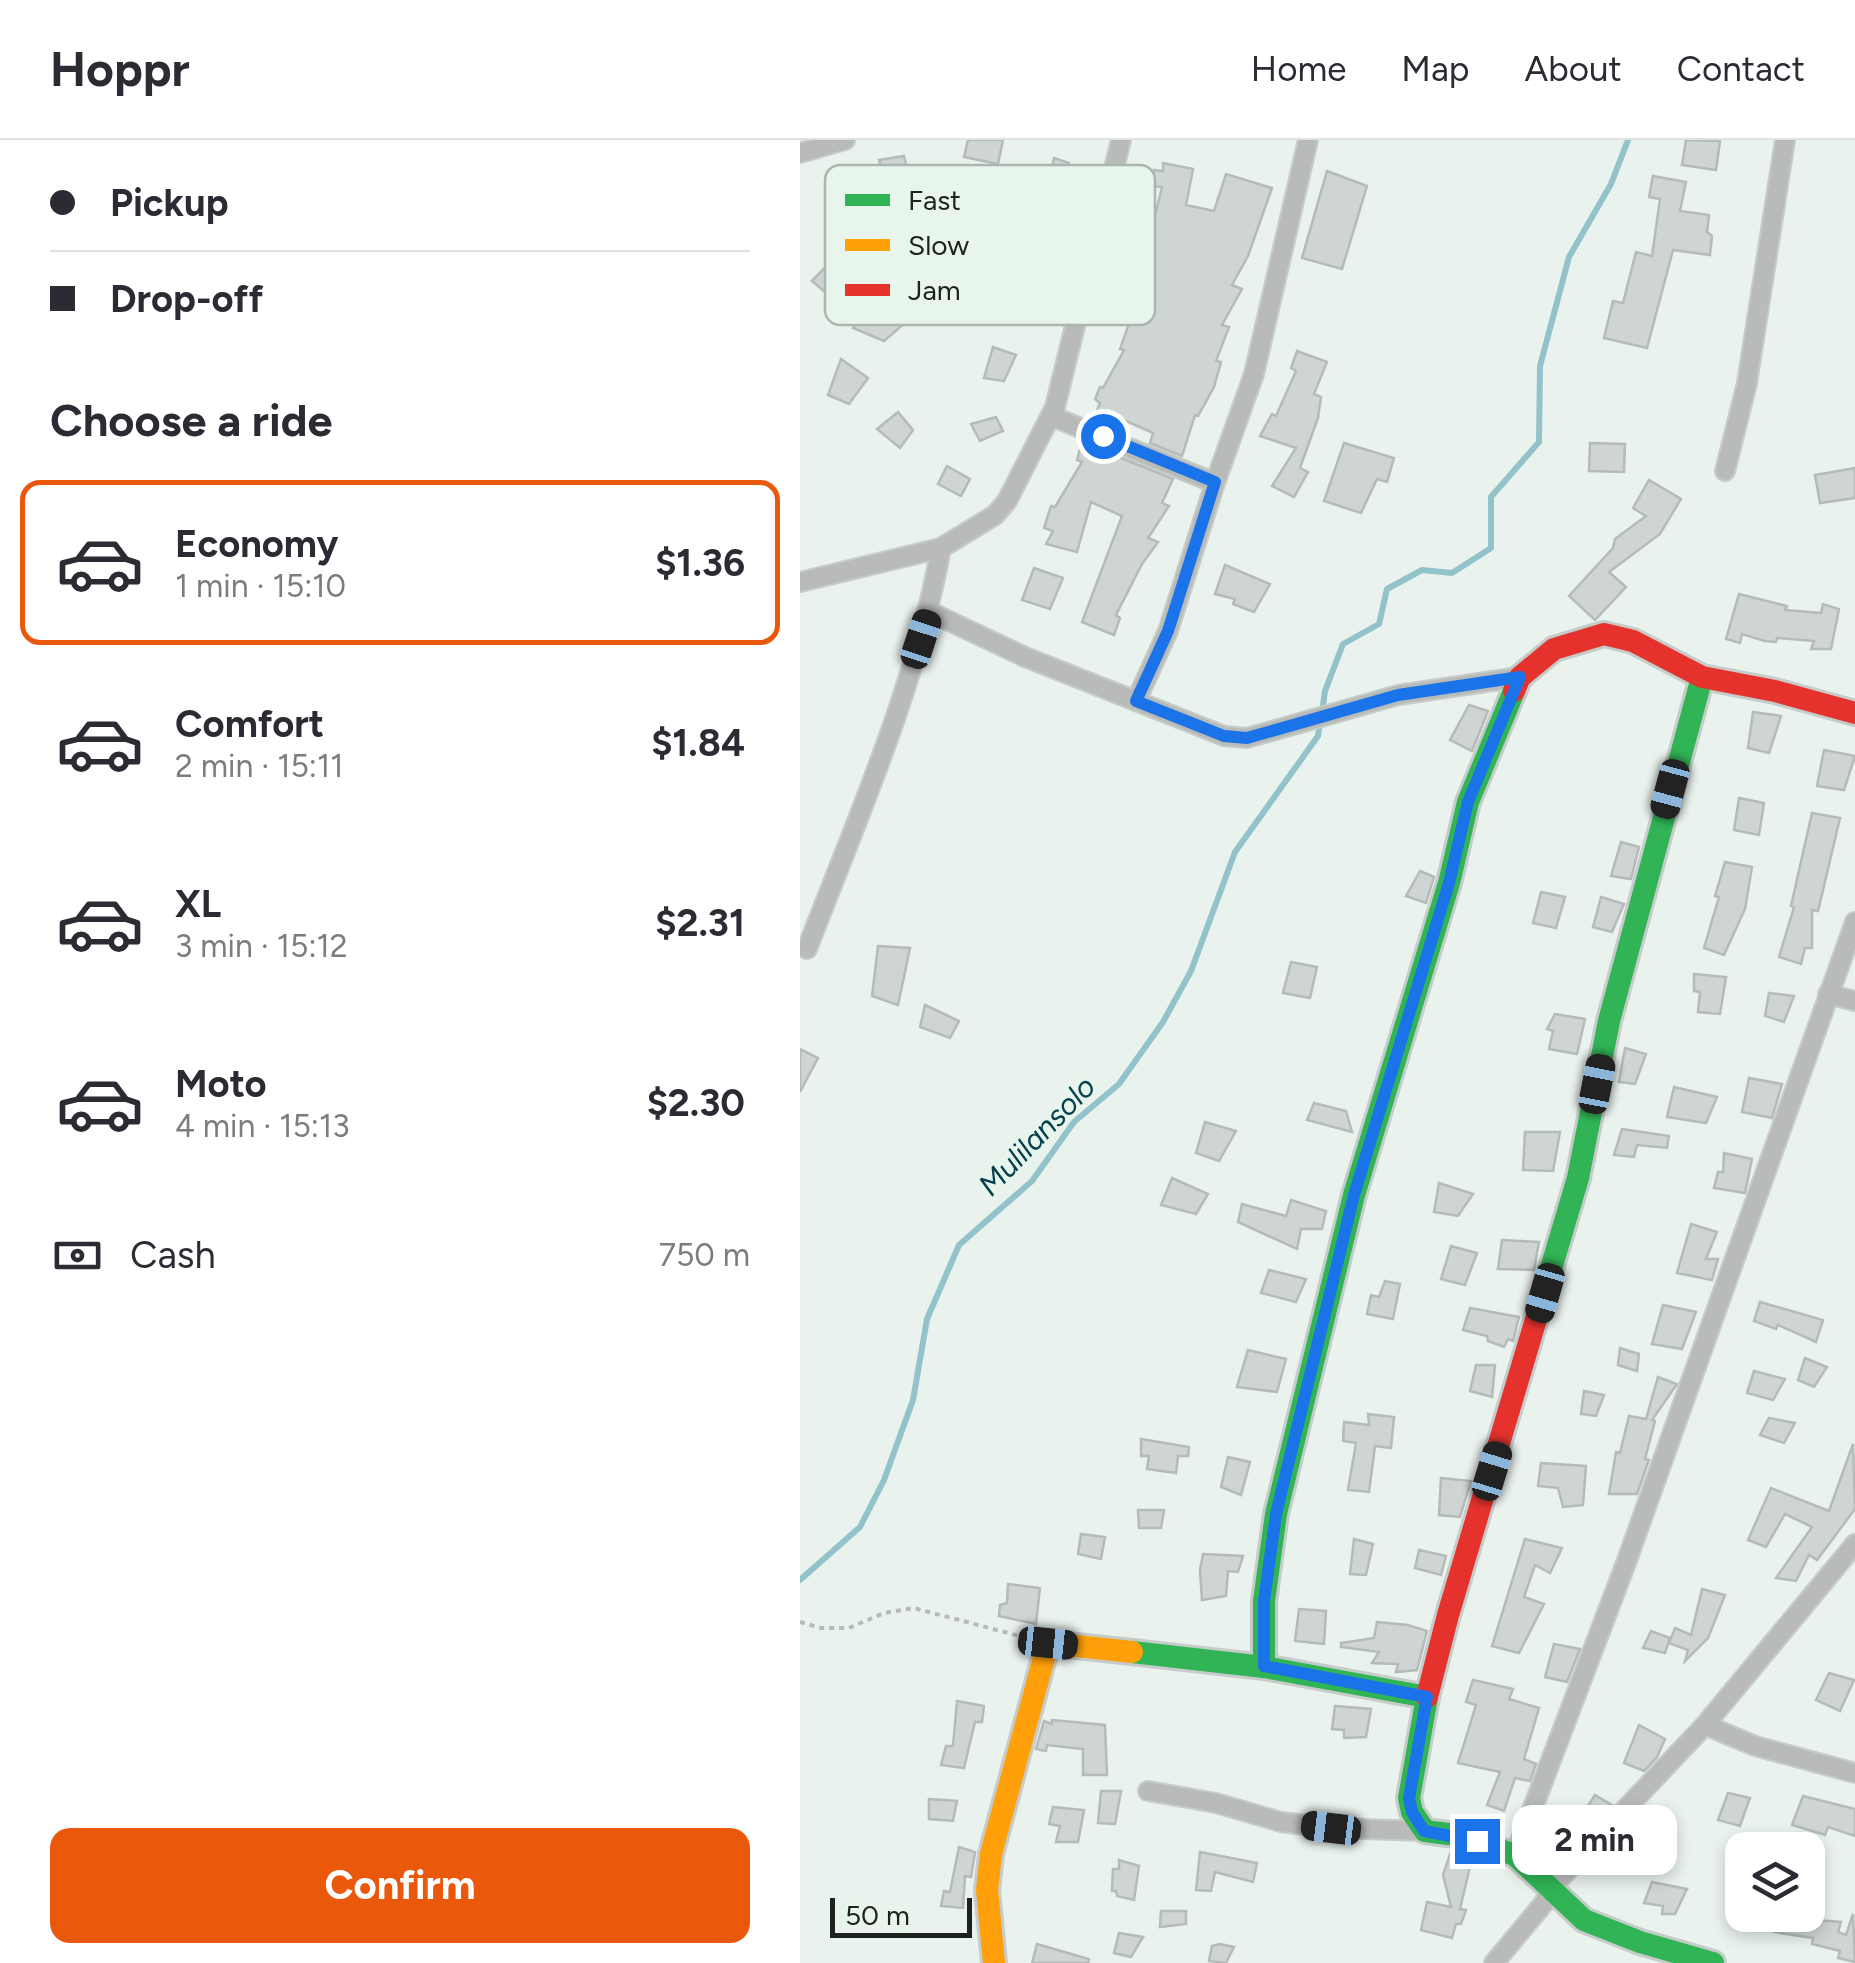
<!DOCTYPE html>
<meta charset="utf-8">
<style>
body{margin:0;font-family:Figtree,sans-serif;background:#f7f7f7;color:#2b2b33;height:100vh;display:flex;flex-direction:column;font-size:38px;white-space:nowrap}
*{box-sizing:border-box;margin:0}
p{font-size:32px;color:#7c7c81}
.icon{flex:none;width:55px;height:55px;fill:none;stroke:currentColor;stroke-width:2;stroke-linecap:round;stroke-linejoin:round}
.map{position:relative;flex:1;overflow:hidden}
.drawer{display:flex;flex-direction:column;background:#fff;width:800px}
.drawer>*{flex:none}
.guide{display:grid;align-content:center;height:220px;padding:0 50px;background:#fff}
.controls{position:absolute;left:925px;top:1692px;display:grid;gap:20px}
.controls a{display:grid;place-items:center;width:100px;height:100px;border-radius:20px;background:#fff;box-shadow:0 5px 15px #0003;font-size:50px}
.scale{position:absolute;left:30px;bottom:25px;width:142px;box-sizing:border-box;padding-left:10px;border:5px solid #1d221f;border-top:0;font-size:28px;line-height:35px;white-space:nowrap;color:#1d221f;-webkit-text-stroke:8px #e7f5ed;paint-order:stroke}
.end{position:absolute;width:45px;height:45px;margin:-22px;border:12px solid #1a73e8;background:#fff;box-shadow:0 0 0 5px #fff}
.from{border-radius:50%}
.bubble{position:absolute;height:70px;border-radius:20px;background:#fff;box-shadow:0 5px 15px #0003;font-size:32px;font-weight:700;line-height:70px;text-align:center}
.car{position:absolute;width:30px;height:60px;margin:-30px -15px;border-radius:12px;box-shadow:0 0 8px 2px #0007;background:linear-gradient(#222 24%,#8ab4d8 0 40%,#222 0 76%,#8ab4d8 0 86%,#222 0)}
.guide b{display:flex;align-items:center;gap:35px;height:95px;font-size:38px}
.guide b+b{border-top:2px solid #e1e1e2}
.guide i{width:25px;height:25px;background:#2b2b33}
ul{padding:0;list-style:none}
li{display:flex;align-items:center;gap:30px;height:165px;margin:0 20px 15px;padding:0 30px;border:5px solid transparent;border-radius:20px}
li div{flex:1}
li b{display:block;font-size:38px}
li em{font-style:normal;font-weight:700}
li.on{border-color:#ea580c}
li>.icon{width:90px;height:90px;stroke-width:1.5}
h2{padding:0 50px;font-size:45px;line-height:120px}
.pay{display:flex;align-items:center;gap:25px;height:110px;padding:0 50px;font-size:38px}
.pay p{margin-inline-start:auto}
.primary-button{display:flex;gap:20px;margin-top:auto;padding:20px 50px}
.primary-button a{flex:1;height:115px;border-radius:20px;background:#ea580c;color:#fff;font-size:40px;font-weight:700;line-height:115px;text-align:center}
header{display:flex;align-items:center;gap:60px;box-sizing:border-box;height:140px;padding:0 50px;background:#fff;border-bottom:2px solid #e1e1e2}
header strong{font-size:48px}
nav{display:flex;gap:55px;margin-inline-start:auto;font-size:35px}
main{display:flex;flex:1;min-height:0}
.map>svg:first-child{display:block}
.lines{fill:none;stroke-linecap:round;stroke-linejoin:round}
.stream{stroke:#92c2ca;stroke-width:6}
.building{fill:#cfd5d4;stroke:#b4bbb9;stroke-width:2.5}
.street-casing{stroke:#c6ccc9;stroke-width:22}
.fast-casing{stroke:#c6ccc9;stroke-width:28}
.slow-casing{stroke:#c6ccc9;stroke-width:28}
.jam-casing{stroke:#c6ccc9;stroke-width:28}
.path{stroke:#b6bab8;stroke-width:4;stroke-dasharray:5 5;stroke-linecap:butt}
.street{stroke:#b9bbb9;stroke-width:18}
.fast{stroke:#30b455;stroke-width:22}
.slow{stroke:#ff9f0a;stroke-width:22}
.jam{stroke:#e5322d;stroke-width:22}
.route{stroke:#1a73e8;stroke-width:12}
.labels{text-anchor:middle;stroke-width:8;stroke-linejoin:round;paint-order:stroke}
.water-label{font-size:30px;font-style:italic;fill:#04414c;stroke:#e7f5ed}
.key{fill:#e7f5ed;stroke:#aab6af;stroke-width:2.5}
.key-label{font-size:28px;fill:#1d221f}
</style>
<header>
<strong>Hoppr</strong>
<nav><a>Home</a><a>Map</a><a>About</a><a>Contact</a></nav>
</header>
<main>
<section class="drawer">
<div class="guide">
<b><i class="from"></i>Pickup</b>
<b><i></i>Drop-off</b>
</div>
<h2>Choose a ride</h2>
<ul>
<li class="on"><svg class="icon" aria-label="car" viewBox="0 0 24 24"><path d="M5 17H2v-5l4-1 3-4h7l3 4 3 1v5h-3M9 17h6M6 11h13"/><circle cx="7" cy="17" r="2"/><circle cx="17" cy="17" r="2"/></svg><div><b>Economy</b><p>1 min · 15:10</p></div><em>$1.36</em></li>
<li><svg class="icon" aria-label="car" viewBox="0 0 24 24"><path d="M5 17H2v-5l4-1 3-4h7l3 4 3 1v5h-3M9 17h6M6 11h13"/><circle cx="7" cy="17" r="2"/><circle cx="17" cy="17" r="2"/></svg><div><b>Comfort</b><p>2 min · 15:11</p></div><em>$1.84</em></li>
<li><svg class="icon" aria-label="car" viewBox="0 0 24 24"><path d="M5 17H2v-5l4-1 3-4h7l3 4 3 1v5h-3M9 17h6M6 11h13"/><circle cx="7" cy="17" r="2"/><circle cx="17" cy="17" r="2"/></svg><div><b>XL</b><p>3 min · 15:12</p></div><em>$2.31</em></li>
<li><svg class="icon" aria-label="car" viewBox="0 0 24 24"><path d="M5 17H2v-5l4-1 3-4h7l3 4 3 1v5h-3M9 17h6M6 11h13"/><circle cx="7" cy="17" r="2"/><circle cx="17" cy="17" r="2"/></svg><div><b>Moto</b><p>4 min · 15:13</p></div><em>$2.30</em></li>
</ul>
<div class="pay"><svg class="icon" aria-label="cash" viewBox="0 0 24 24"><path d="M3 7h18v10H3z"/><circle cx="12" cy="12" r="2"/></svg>Cash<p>750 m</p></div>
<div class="primary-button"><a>Confirm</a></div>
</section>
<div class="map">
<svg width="1055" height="1823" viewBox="0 0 1055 1823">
<rect width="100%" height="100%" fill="#eaf2ee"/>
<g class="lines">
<!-- stream -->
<g class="stream">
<path d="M522,573L525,551L543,504L579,484L587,449L622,430L652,433L691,408V357L739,302L740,226L769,117L811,44L828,0"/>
<path d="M0,1440L60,1387L84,1340L113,1260L127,1179L159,1105L232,1041L274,982L319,944L363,882L391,831L435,712L518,596L520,582"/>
</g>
</g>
<!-- building -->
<g class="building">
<path d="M168,0H203L198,24L164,17Z"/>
<path d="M886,0L920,1L916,30L882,25Z"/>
<path d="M104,16L110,41L87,47L79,20Z"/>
<path d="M254,18L269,23L265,42L250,39Z"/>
<path d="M363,23L393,29L386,65L414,71L426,34L472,48L448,116L432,145L442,149L422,185L429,187L416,221L421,222L414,247L398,276L395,275L382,316L350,303L353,293L322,279L315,289L293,280L300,263L295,259L300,247L303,248L324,210L320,209L331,178L325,176L350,107L343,105L349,83L353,84L362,47L352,46L354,30L363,31Z"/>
<path d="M527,31L567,46L542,129L502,118Z"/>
<path d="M853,36L886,42L880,71L909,75L907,92L912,96L910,115L873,110L847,208L804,198L813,161L823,163L836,112L852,116L860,59L849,57Z"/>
<path d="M32,120L49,133V139L32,158L12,141Z"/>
<path d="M78,161L106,182L84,201L53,188Z"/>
<path d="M193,207L216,215L204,241L184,238Z"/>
<path d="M497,211L527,222L514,254L521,257L518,278L500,328L508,332L494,357L472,346L496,308L460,296L472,274L476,276L496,231L491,228Z"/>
<path d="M41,219L68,238L49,264L28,255Z"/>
<path d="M98,272L113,290L100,308L77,289Z"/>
<path d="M196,277L203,291L180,301L171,284Z"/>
<path d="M282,302L373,339L362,363L369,366L348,398L358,402L342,424L316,475L320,478L314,495L282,482L322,376L291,362L277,412L246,404L253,391L244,388L251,366L255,367L282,322L277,320Z"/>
<path d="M544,303L594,318L587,342L577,339L561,373L524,361Z"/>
<path d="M790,303L825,304L824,332L789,331Z"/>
<path d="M147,326L170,339L161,356L138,344Z"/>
<path d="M1055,328V358L1020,363L1015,335Z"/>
<path d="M849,340L881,359L860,394L809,432L826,447L795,480L769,456L813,408L815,399L846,376L833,368Z"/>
<path d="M425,425L470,444L454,472L433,464L435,459L415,454Z"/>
<path d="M234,428L263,438L250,469L222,460Z"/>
<path d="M939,454L987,466L985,470L1021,473L1023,464L1039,469L1031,509H1011L1014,501L977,498L976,502L965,501L942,494L940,503L926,499Z"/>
<path d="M669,565L688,571L672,611L650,600Z"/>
<path d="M953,572L981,576L969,613L948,608Z"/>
<path d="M1024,610L1055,616L1044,650L1017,646Z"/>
<path d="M939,658L964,663L959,695L934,690Z"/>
<path d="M1012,673L1040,678L1018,771L1012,770V808H1005L1001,824L979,817L994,767L991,766Z"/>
<path d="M821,702L839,707L831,739L811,736Z"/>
<path d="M925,722L952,727L945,769L924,815L904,808L919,757L915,756Z"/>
<path d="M620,731L634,737L626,763L606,756Z"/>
<path d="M741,752L765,757L756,788L733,783Z"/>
<path d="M801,757L824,764L812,792L793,787Z"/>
<path d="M78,806L110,808L98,865L72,856Z"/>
<path d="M491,822L517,827L510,858L483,853Z"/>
<path d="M894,834L926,837L920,874L898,872L900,852L894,851Z"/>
<path d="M969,853L994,856L984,882L965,876Z"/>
<path d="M125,865L159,881L150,898L120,887Z"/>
<path d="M755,874L785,879L777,914L749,909L753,891L747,889Z"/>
<path d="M825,908L846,914L835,944L819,942Z"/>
<path d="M0,909L18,918L0,952Z"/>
<path d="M949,938L982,944L972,978L942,972Z"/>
<path d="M874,947L917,957L906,983L867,977Z"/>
<path d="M514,963L546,971L552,992L507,980Z"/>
<path d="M405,982L436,991L419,1021L396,1013Z"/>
<path d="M822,989L869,996L867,1008L837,1005L834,1017L814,1015Z"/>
<path d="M725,992H760L753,1031L723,1030Z"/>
<path d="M924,1013L952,1019L945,1053L914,1048L918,1032H923Z"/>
<path d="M372,1038L408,1054L396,1074L361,1065Z"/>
<path d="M639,1043L673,1054L658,1076L634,1072Z"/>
<path d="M491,1060L526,1071L522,1089H501L497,1109L438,1082L442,1064L486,1076Z"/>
<path d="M891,1084L917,1092L906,1119H918L912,1140L877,1133Z"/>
<path d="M702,1100L739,1102L734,1130L698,1129Z"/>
<path d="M651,1106L677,1113L665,1145L641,1139Z"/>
<path d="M469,1130L506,1139L496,1162L461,1153Z"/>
<path d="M585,1141L600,1144L593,1179L567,1174L571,1155L579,1157Z"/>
<path d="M960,1162L1023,1180L1016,1202L978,1185L976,1189L954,1181Z"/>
<path d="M863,1165L896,1172L882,1209L852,1204Z"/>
<path d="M670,1168L719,1177L713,1201L708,1199L704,1207L688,1201L687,1196L663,1190Z"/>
<path d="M820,1208L839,1214L837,1231L818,1225Z"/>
<path d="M448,1210L486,1219L477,1252L437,1247Z"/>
<path d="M1005,1218L1027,1227L1014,1247L998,1240Z"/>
<path d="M676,1225H695L692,1257L670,1251Z"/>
<path d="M954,1231L985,1239L973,1260L947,1253Z"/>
<path d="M858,1237L877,1244L852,1280L855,1281L845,1319L849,1320L837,1354H809L816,1312L820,1313L829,1276L846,1279Z"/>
<path d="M784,1251L804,1255L796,1276L781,1274Z"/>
<path d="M568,1274L594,1277L591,1308L575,1306L569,1352L548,1350L556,1303L543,1301L544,1282L569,1285Z"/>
<path d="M969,1278L995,1283L984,1303L960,1295Z"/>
<path d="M341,1299L389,1307L388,1316H378L376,1333L347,1329L349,1316H341Z"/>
<path d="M1053,1304L1055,1369L1017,1420L1009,1415L996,1441L976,1438L1012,1387L985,1374L966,1407L948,1400L971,1348L1029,1371Z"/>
<path d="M428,1317L450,1322L441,1355L421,1347Z"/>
<path d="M741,1323L786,1326L783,1365L763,1367L758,1348L738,1346Z"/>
<path d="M641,1338L671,1341L660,1377L639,1375Z"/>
<path d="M338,1370H364L361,1388H339Z"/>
<path d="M281,1394L305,1397L301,1419L278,1414Z"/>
<path d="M554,1399L573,1404L566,1435L550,1434Z"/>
<path d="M725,1399L762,1408L750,1433L735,1425L724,1457L744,1464L719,1513L692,1506Z"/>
<path d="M619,1410L646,1416L641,1435L615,1428Z"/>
<path d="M403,1414L443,1416L438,1432L428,1431L426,1456L402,1460L400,1430Z"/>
<path d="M208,1444L240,1448L236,1484L199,1476L200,1465L207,1463Z"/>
<path d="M902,1449L925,1455L908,1498L885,1521L888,1510L869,1503L875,1488L891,1495Z"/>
<path d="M499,1469L526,1471L524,1504L495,1501Z"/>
<path d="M577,1482L608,1485L627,1491L617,1530L596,1532L598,1524L572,1523L579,1512L541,1507V1503L574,1498Z"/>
<path d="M851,1491L870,1498L865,1513L843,1508Z"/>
<path d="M754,1504L780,1509L767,1542L745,1537Z"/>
<path d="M1029,1533L1054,1540L1040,1571L1016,1560Z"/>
<path d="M673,1540L713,1549L709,1559L739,1568L724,1619L736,1624L730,1641L715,1638L704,1671L687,1665L700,1632L658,1623L676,1565L666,1562Z"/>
<path d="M157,1561L184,1566L182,1582H175L164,1628L141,1625L146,1606H153Z"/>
<path d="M535,1566L571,1569L566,1597L544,1598V1590L532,1589Z"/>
<path d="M252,1580L305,1585L307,1635H283V1609L247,1605L246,1611L236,1609L244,1581L252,1584Z"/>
<path d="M839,1585L865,1599L857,1617L844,1631L824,1623Z"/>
<path d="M301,1651H321L315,1684L298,1683Z"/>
<path d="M928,1653L950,1658L940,1686L918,1680Z"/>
<path d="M795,1655L812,1665L798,1681L784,1672Z"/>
<path d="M1003,1656L1055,1669V1696L1028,1687L1025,1695L992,1685Z"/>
<path d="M129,1659L157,1661L153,1681L129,1679Z"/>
<path d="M253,1667L284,1670L278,1702H256L260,1686L249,1684Z"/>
<path d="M159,1707L175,1712L171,1737L165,1736L163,1768L141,1766L144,1751L150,1752Z"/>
<path d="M651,1711L672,1718L660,1769L666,1770L661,1784H656L652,1798L621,1790L627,1762L651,1767L643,1735Z"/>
<path d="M400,1712L457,1723L453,1742L415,1732L411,1751L396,1750Z"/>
<path d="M319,1720L339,1726L334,1760L317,1756L316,1751H312L313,1729H319Z"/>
<path d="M852,1742L887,1749L875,1774H862L863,1766L844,1763Z"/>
<path d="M361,1771H386V1784L360,1787Z"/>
<path d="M1053,1774L1055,1822L1038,1818L1040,1811L1012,1804L1013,1798L974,1792L975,1775H1004L1002,1779L1041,1782L1038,1792L1046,1795Z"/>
<path d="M319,1793L343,1797L331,1817L314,1813Z"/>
<path d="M237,1804L289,1819L288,1823H232Z"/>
<path d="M420,1804L434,1807L426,1823L409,1821L412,1806Z"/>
</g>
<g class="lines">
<defs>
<g id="street">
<path d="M0,13L45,0"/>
<path d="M251,276L415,343"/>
<path d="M925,331L947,243L985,0"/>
<path d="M0,442L141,408L195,375L207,361L255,267L321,0"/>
<path d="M130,472L225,517L424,596L447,598L598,555L720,537"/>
<path d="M336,561L368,491L415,343L454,234L508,0"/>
<path d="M7,809C57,679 116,547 141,408"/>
<path d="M1028,854L1055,861"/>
<path d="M905,1585L955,1606L1055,1633"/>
<path d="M348,1651L416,1663L481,1682L531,1688L625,1691"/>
<path d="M715,1715L826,1423L1055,782"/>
<path d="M694,1823L744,1763L750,1749L905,1585L1055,1404"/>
</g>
<g id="fast">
<path d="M742,1159L778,1038L809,881L902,537"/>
<path d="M332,1512L464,1527L627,1557L609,1658L612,1672L625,1691L656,1695L715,1715L784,1780L840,1802L913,1823"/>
<path d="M464,1527V1461L476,1374L554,1055L649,743L668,662L714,551"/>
</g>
<path id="slow" d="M194,1823L187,1750L191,1714L248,1503L332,1512"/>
<g id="jam">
<path d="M714,551L720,537L754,509L804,494L833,501L902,537L975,551L1055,573"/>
<path d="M627,1557L648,1475L742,1159"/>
</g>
</defs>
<!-- street casing -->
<use href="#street" class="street-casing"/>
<!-- fast casing -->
<use href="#fast" class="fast-casing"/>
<!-- slow casing -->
<use href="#slow" class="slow-casing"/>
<!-- jam casing -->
<use href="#jam" class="jam-casing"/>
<!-- path -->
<path class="path" d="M0,1482L21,1488H49L84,1473L114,1468L227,1498"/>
<!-- street -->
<use href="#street" class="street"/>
<!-- fast -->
<use href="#fast" class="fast"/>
<!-- slow -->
<use href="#slow" class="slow"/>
<!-- jam -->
<use href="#jam" class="jam"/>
</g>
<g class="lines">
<!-- route -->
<path class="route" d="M303,296L415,342L368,491L336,561L424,596L447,598L598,555L720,537L668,662L649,743L554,1055L476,1374L464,1461V1526L627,1557L609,1658L612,1672L624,1691L677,1701"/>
</g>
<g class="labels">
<!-- water labels -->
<g class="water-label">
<text transform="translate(237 996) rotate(-46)" y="10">Mulilansolo</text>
</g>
</g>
<!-- legend -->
<rect x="25" y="25" width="330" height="160" rx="15" class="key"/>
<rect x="45" y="54" width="45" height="12" fill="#30b455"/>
<rect x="45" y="99" width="45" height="12" fill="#ff9f0a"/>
<rect x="45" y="144" width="45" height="12" fill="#e5322d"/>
<g class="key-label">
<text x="108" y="70">Fast</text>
<text x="108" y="115">Slow</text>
<text x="108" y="160">Jam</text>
</g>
</svg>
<div class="controls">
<a><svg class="icon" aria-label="layers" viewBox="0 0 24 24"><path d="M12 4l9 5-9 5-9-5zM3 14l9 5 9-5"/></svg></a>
</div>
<div class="scale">50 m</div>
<i class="end from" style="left:303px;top:296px"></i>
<i class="end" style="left:677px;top:1701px"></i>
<div class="bubble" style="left:712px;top:1665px;width:165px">2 min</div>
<i class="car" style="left:121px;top:499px;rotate:18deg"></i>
<i class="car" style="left:870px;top:649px;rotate:195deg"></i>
<i class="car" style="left:797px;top:944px;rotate:11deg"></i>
<i class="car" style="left:745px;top:1153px;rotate:196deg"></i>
<i class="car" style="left:692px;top:1331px;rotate:17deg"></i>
<i class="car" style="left:248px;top:1503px;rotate:96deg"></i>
<i class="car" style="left:531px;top:1688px;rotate:277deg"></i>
</div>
</main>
